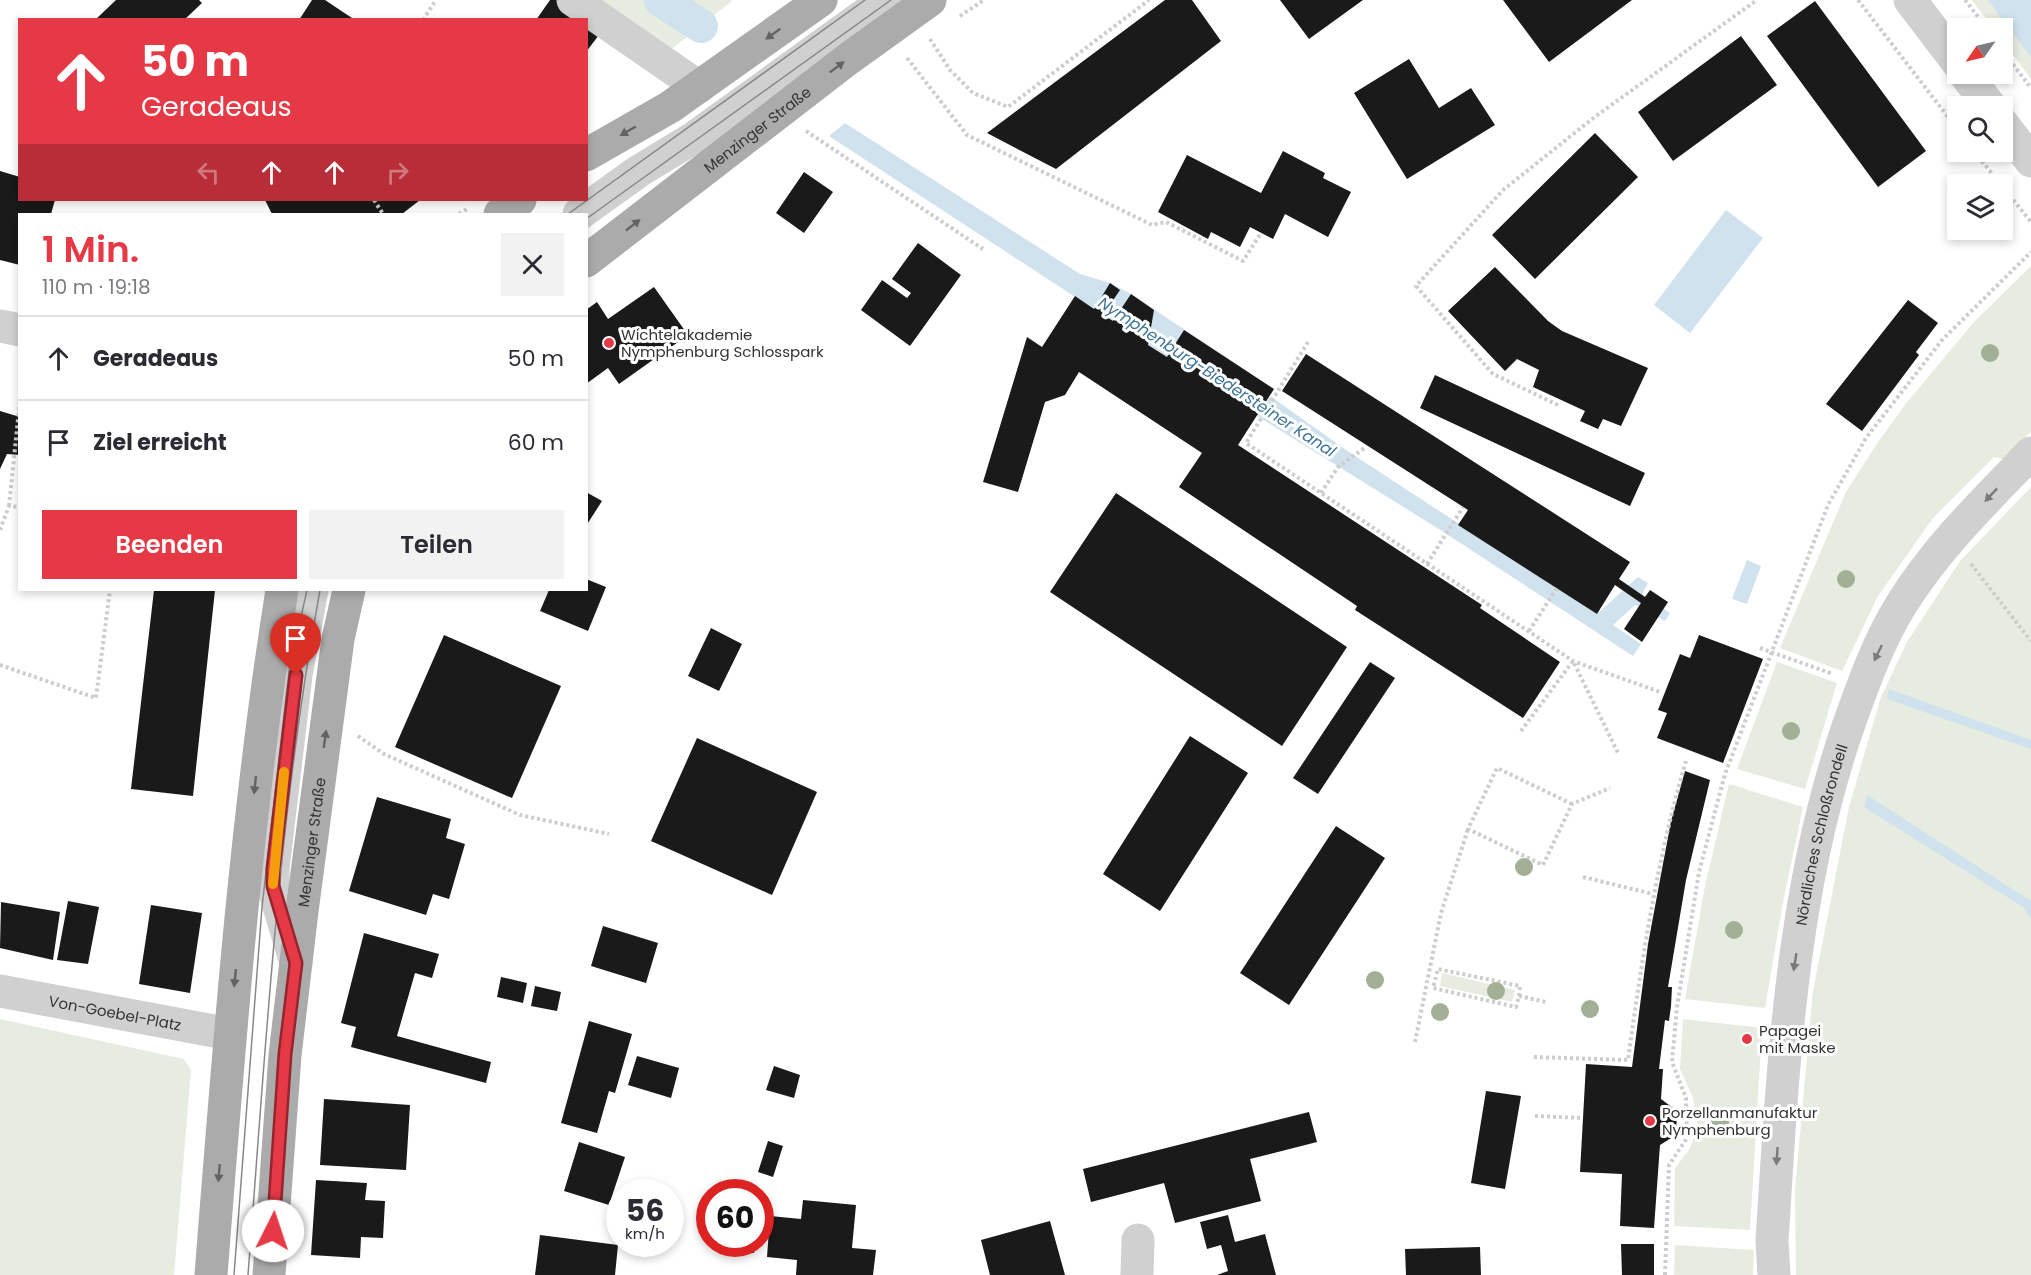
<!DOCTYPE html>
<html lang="de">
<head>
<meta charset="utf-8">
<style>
  body { margin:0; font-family:Poppins,sans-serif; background:#f2f2f3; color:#2b2b33; height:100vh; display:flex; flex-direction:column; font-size:22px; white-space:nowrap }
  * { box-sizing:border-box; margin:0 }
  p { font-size:20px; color:#7c7c81 }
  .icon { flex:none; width:33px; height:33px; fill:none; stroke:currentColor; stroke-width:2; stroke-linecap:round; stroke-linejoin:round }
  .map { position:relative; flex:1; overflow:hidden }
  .sheet { position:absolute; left:18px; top:213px; width:570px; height:378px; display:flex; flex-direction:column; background:#fff; border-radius:0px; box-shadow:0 3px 9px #0003 }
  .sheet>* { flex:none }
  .guide { position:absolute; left:18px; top:18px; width:570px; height:183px; border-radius:0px; box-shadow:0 3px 9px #0003; background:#e63946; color:#fff; overflow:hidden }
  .needle { width:39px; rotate:236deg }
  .fabs { position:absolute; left:1947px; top:18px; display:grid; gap:12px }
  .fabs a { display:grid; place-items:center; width:66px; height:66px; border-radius:0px; background:#fff; box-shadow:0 3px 9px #0003; font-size:30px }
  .speed { position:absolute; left:606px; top:1179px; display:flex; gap:12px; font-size:30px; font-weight:700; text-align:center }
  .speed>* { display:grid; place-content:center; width:78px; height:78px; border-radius:50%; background:#fff; box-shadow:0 3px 9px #0003; line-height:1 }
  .speed small { font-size:15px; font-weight:400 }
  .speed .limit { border:9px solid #d22; background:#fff; color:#111 }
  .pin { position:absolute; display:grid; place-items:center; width:51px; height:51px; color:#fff; margin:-62px -26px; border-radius:50% 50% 50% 0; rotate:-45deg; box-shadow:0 0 6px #0007 }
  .pin .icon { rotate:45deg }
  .me { position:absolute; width:66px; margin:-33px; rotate:4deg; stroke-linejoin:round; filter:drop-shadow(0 0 4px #0008) }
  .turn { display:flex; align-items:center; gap:21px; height:126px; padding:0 24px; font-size:27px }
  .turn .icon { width:78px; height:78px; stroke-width:2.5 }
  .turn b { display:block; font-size:42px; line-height:51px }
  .lanes { display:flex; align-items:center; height:57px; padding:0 24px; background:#0003; justify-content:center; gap:30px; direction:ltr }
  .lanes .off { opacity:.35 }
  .round { display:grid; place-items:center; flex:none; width:63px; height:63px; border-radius:0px; background:#f2f2f3 }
  .head { display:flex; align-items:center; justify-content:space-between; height:102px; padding:0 24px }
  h1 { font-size:36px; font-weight:600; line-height:45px; color:#e63946 }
  .button { display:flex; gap:12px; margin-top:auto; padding:12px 24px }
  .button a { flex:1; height:69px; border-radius:0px; background:#e63946; color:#fff; font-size:24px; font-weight:600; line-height:69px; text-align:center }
  .button a+a { background:#f2f2f3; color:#2b2b33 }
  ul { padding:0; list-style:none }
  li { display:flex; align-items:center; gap:18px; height:84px; padding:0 24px; border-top:2px solid #e1e1e2 }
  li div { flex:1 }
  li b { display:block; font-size:22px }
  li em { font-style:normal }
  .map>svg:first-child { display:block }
  .green { fill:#e6ecdf }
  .water { fill:#cfe2ee }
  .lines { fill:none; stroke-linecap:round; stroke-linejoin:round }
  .canal { stroke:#cfe2ee; stroke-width:34 }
  .building { fill:#1a1a1a }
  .path { stroke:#cdcdcd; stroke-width:4; stroke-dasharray:3 3; stroke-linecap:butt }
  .minor { stroke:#d0d0d0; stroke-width:33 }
  .major { stroke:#ababab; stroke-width:33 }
  .tram { stroke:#888; stroke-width:1.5 }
  .tree { fill:#a2b095 }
  .oneway { fill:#636363 }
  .oneway2 { fill:#7a7a7a }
  .route-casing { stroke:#96252e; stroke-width:15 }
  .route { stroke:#e63946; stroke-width:10 }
  .slow { stroke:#f59e0b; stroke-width:10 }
  .poi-dot { fill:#e63946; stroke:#fff; stroke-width:2 }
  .labels { text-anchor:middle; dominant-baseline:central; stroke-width:6; stroke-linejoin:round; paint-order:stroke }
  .street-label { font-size:15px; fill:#333; stroke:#fff }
  .poi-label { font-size:15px; fill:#333; stroke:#fff; text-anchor:start }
  .water-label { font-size:16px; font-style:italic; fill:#3f7597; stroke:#fff }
</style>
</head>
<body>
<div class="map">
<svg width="2031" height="1275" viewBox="0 0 2031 1275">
  <rect width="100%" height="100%" fill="#fff"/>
  <path class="green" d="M 597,0 L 730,0 L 732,1 L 669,51 Z
    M 1972,0 L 1989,0 L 2031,56 L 2031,79 L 2003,41 L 2002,28 L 1993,28 Z
    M 2031,266 L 2031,431 L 2006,460 L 1994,457 L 1933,518 L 1878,596 L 1842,671 L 1780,648 L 1846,492 L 1876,445 L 1904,406 L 1974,322 Z
    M 2031,487 L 2031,1275 L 1796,1275 L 1795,1190 L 1813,991 L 1849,807 L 1881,697 L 1907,642 L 1960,561 Z
    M 1777,662 L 1837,683 L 1805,789 L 1737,769 Z
    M 1729,784 L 1803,807 L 1783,902 L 1765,1008 L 1685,999 L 1705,886 Z
    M 1442,973 L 1515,990 L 1512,1002 L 1440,986 Z
    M 0,1019 L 184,1059 L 191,1070 L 174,1275 L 0,1275 Z
    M 1683,1019 L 1762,1028 L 1750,1230 L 1674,1226 L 1675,1168 L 1689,1150 L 1698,1128 L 1693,1098 L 1680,1069 Z
    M 1675,1245 L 1754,1250 L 1753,1275 L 1674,1275 Z"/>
  <path class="water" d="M 1988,0 L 2031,0 L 2031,57 Z
    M 845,123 L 1080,274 L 1110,283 L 1131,294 L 1274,389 L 1270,396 L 1349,452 L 1597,614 L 1638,577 L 1648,583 L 1642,594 L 1670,613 L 1665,621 L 1635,605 L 1613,625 L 1641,644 L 1633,656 L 1442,531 L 1257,416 L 829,136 Z
    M 1726,210 L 1763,238 L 1690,333 L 1654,305 Z
    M 1747,560 L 1761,566 L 1747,604 L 1732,599 Z
    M 1889,689 L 2031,740 L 2031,749 L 1887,699 Z
    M 1867,795 L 2031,901 L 2031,919 L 2023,907 L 1864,807 Z"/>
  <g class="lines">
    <path class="canal" d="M 661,0 L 701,26"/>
  </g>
  <path class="building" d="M 116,0 L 199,0 L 202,3 L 184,20 L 95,20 Z
    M 312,0 L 325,0 L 355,20 L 299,20 Z
    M 550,0 L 560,0 L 602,31 L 586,52 L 586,20 L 536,20 Z
    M 1165,0 L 1192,0 L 1221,41 L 1056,169 L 987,133 Z
    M 1280,0 L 1363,0 L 1309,39 Z
    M 1503,0 L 1632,0 L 1549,62 Z
    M 1815,1 L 1926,151 L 1878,187 L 1767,36 Z
    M 1741,36 L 1777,85 L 1673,161 L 1638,112 Z
    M 1409,59 L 1439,108 L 1471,88 L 1495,125 L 1407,179 L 1354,93 Z
    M 1595,133 L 1638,177 L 1535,279 L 1492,235 Z
    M 1283,151 L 1325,173 L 1323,178 L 1351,192 L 1328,237 L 1285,214 L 1273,239 L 1250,227 L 1240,247 L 1211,232 L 1208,239 L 1158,212 L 1187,155 L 1261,193 Z
    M 0,171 L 20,177 L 20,200 L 55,200 L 51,214 L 20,214 L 20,265 L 0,260 Z
    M 804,172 L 833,192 L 804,233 L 776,213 Z
    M 265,200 L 420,200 L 402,214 L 272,214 Z
    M 918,243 L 961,275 L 910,346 L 861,310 L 882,280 L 907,298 L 911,293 L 892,279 Z
    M 1495,267 L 1548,321 L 1562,331 L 1648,368 L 1621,426 L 1603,419 L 1598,429 L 1580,421 L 1585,411 L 1533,387 L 1539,370 L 1517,359 L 1505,371 L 1448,311 Z
    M 1110,283 L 1120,290 L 1103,315 L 1113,321 L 1131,294 L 1154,310 L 1148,345 L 1167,357 L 1184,330 L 1274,389 L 1238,445 L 1482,605 L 1480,608 L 1560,662 L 1523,718 L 1355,610 L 1357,606 L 1179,487 L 1202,453 L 1079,372 L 1065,395 L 1045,402 L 1018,492 L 983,482 L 1027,337 L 1042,347 L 1075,296 L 1094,309 Z
    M 654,287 L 688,335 L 619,384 L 608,368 L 586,384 L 586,310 L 597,302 L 608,319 Z
    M 1908,300 L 1938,323 L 1916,352 L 1919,355 L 1862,431 L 1826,404 Z
    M 1306,354 L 1630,562 L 1619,579 L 1645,597 L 1650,590 L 1668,602 L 1642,642 L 1624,629 L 1641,603 L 1615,585 L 1597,614 L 1458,525 L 1468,510 L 1282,391 Z
    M 1435,375 L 1645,473 L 1630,506 L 1420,408 Z
    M 0,411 L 20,417 L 20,455 L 7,454 L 0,469 Z
    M 586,492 L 602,501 L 586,526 Z
    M 1116,493 L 1347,647 L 1282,746 L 1050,592 Z
    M 586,579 L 606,587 L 588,631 L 540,611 L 549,590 L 586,590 Z
    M 154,590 L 215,590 L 193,796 L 131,789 Z
    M 711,628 L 742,644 L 719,691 L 688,676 Z
    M 444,635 L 561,686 L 512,798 L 395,747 Z
    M 1699,635 L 1763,659 L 1723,763 L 1657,738 L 1667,713 L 1658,710 L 1680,654 L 1690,658 Z
    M 1370,662 L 1395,678 L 1318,794 L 1293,778 Z
    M 1190,736 L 1248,773 L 1160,911 L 1103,874 Z
    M 697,738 L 817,792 L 772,895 L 651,841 Z
    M 1685,771 L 1710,780 L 1686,880 L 1668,987 L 1672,987 L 1671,1006 L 1669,1021 L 1665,1020 L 1659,1069 L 1663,1069 L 1661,1099 L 1677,1111 L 1676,1135 L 1660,1145 L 1654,1228 L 1620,1226 L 1622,1174 L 1580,1172 L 1586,1064 L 1632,1067 L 1648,944 L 1671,821 Z
    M 377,797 L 451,819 L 446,838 L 465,844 L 449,899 L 433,894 L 426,915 L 349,891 Z
    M 1336,826 L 1385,858 L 1289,1005 L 1240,973 Z
    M 68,901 L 99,907 L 88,964 L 57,960 Z
    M 1,902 L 60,912 L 53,960 L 0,948 Z
    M 151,905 L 202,913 L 190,993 L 139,984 Z
    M 603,926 L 658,943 L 646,983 L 591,966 Z
    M 364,933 L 439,954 L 432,978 L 415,973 L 397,1036 L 491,1062 L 486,1083 L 351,1047 L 356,1027 L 341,1023 Z
    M 501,977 L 527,983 L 523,1003 L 497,997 Z
    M 535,986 L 561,992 L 557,1011 L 531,1006 Z
    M 589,1021 L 632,1034 L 615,1093 L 609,1091 L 597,1133 L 561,1123 Z
    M 637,1056 L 679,1068 L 671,1098 L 628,1085 Z
    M 774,1066 L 800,1075 L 794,1098 L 766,1090 Z
    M 1486,1091 L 1521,1096 L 1505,1189 L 1471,1183 Z
    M 324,1099 L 410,1105 L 406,1170 L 320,1165 Z
    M 1309,1112 L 1317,1142 L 1250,1159 L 1261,1201 L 1175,1223 L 1164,1183 L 1091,1202 L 1083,1169 Z
    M 768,1141 L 783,1146 L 773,1177 L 758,1172 Z
    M 579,1142 L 625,1157 L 609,1205 L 564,1191 Z
    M 316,1180 L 367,1183 L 365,1200 L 385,1201 L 383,1238 L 361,1237 L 360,1258 L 311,1255 Z
    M 803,1200 L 856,1205 L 852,1248 L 876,1250 L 873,1275 L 796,1275 L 797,1260 L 767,1257 L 770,1216 L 801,1219 Z
    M 1228,1215 L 1235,1242 L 1265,1234 L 1276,1275 L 1217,1275 L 1228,1271 L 1221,1245 L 1207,1249 L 1200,1222 Z
    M 1050,1221 L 1065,1275 L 990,1275 L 981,1240 Z
    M 540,1235 L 618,1245 L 615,1275 L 535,1275 Z
    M 715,1244 L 756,1244 L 754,1253 L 715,1246 Z
    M 1621,1244 L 1654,1244 L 1654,1275 L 1622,1275 Z
    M 1480,1247 L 1481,1275 L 1406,1275 L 1405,1249 Z"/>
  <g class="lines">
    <path class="path" d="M 1858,0 L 1958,130
      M 1965,0 L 1987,28
      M 960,16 L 984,0
      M 423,20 L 436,0
      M 930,39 L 950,70 L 973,93 L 1008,107 L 1149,0
      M 2002,50 L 2031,88
      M 907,58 L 967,135 L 1152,225 L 1166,222 L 1243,261 L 1261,233
      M 806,131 L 983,249
      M 1974,152 L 2001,184
      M 2002,186 L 2031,222
      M 374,200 L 383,214
      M 459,214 L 467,209
      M 1308,342 L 1246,443 L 1573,661 L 1660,692
      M 1558,405 L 1493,374 L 1416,286 L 1503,190 L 1596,116 L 1757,0
      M 1321,493 L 1338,467 L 1366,447
      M 9,506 L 20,400
      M 0,530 L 9,506 L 20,507
      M 1427,564 L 1463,507
      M 1971,564 L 2031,641
      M 1529,631 L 1557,588
      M 1760,648 L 1833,674
      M 0,665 L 96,698 L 110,590
      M 1521,731 L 1573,661 L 1618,753
      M 358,736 L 384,754 L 520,815 L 609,834
      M 1572,804 L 1497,768 L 1468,829 L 1543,865 L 1572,804 L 1610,788
      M 1583,877 L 1653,894
      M 1519,996 L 1520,986 L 1438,969 L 1433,988 L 1516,1007 L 1519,996 L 1546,1002
      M 1415,1042 L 1441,913 L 1468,829
      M 1534,1057 L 1628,1060 C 1642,959 1657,859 1686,761
      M 1535,1116 L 1583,1118
      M 1665,1275 L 1669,1165 L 1687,1138 L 1686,1098 L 1672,1062 L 1677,1007 L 1699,872 L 1725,774 L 1828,505 L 1866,438 L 1942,340 L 2031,252"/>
    <g class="minor">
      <path d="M 573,0 L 699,87"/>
      <path d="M 1910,0 L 1958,63"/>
      <path d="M 1965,74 L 1990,106"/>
      <path d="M 2002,123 L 2031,161"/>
      <path d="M 579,214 L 639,171 L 695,137 L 885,0"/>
      <path d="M 0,326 L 20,330"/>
      <path d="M 296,963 L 273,886 L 273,869 L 296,675 L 312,590"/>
      <path id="s1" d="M 0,991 L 230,1034"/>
      <path d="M 1137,1275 L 1138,1240"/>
      <path id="s2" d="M 1774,1275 L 1772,1241 C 1783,1066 1791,888 1850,721 C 1864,682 1879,640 1901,605 C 1936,548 1985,501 2031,453"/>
    </g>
    <g class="major">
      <path d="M 586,155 L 670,107 L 821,0"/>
      <path d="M 500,214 L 520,200"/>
      <path id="s3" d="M 586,261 L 848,59 L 930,0"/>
      <path d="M 211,1275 C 229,1046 246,816 282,590"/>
      <path id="s4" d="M 269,1275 L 285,1055 L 302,911 L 338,639 L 349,590"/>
    </g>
    <path class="tram" d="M 568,214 L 865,0
      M 586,219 L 891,0
      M 234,1275 L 262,907 L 289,671 L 307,590
      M 248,1275 C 266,1044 278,818 320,590"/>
  </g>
  <g class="tree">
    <circle cx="1990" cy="353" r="9"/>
    <circle cx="1846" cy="579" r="9"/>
    <circle cx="1791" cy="731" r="9"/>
    <circle cx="1524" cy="867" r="9"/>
    <circle cx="1734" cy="930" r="9"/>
    <circle cx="1375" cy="980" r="9"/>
    <circle cx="1496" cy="991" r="9"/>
    <circle cx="1590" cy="1009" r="9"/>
    <circle cx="1440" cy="1012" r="9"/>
    <circle cx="1720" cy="1122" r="9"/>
  </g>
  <defs><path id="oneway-solid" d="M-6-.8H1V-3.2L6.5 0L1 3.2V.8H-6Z" transform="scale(1.5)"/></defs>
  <g class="oneway">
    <use href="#oneway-solid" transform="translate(773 34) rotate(144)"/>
    <use href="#oneway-solid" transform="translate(837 67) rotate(-37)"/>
    <use href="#oneway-solid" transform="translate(628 131) rotate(150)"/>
    <use href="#oneway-solid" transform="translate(633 225) rotate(-38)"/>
    <use href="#oneway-solid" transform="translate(325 739) rotate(-82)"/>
    <use href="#oneway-solid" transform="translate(255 785) rotate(96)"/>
    <use href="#oneway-solid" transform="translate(235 978) rotate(96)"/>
    <use href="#oneway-solid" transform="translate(219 1173) rotate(95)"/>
  </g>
  <g class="oneway2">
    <use href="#oneway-solid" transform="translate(1991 495) rotate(133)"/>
    <use href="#oneway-solid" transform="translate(1878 653) rotate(116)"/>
    <use href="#oneway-solid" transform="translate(1795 962) rotate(99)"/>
    <use href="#oneway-solid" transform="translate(1777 1156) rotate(94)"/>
  </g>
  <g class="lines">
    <g class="route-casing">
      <path id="route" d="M 273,1231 L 285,1054 L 296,963 L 273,886 L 273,869 L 296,675"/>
    </g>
    <use href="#route" class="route"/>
    <path class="slow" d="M 273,884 L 284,772"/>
  </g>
  <g class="poi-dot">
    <circle cx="609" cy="343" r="6"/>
    <circle cx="1747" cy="1039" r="6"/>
    <circle cx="1650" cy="1121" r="6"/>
  </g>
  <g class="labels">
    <g class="street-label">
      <text stroke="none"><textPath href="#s3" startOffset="216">Menzinger Straße</textPath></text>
      <text stroke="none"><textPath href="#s2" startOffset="444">Nördliches Schloßrondell</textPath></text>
      <text stroke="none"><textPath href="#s4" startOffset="435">Menzinger Straße</textPath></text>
      <text stroke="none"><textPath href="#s1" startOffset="117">Von-Goebel-Platz</textPath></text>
    </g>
    <g class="poi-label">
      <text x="621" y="334">Wichtelakademie<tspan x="621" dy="17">Nymphenburg Schlosspark</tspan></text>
      <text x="1759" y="1030">Papagei<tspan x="1759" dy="17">mit Maske</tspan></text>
      <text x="1662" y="1112">Porzellanmanufaktur<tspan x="1662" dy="17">Nymphenburg</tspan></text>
    </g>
    <g class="water-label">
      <text transform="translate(1217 377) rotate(33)">Nymphenburg-Biedersteiner Kanal</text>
    </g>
  </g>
</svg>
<div class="fabs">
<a><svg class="needle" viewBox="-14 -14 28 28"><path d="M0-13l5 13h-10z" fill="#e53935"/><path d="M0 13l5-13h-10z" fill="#7c7c81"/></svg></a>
<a><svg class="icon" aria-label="search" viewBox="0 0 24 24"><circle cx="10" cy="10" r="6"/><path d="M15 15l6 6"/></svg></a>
<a><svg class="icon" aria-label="layers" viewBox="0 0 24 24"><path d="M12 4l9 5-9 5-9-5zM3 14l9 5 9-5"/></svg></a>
</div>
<div class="speed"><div>56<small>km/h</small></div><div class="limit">60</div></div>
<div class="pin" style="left:296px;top:675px;background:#d93025"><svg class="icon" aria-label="arrive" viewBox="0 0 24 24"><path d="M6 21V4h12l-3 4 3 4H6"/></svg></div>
<svg class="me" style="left:273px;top:1231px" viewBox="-20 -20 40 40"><circle r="19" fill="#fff"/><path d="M0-13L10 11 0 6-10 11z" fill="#e63946"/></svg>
<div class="guide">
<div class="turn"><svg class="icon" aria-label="ahead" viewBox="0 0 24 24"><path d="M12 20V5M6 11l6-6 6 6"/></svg><div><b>50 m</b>Geradeaus</div></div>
<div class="lanes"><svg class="icon off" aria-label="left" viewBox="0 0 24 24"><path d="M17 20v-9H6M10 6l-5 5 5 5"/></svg><svg class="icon" aria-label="ahead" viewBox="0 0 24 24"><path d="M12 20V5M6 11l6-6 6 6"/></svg><svg class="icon" aria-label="ahead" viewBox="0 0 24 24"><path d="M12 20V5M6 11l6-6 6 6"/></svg><svg class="icon off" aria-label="right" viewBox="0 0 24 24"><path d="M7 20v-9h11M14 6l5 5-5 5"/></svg></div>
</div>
<section class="sheet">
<div class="head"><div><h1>1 Min.</h1><p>110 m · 19:18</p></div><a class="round"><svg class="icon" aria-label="close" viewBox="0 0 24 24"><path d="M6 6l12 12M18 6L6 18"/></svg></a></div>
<ul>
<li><svg class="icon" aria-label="ahead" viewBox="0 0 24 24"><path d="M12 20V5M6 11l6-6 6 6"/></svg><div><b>Geradeaus</b></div><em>50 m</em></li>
<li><svg class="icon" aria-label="arrive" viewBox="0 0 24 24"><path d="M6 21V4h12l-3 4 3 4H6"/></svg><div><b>Ziel erreicht</b></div><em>60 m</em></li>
</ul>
<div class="button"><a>Beenden</a><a>Teilen</a></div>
</section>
</div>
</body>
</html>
